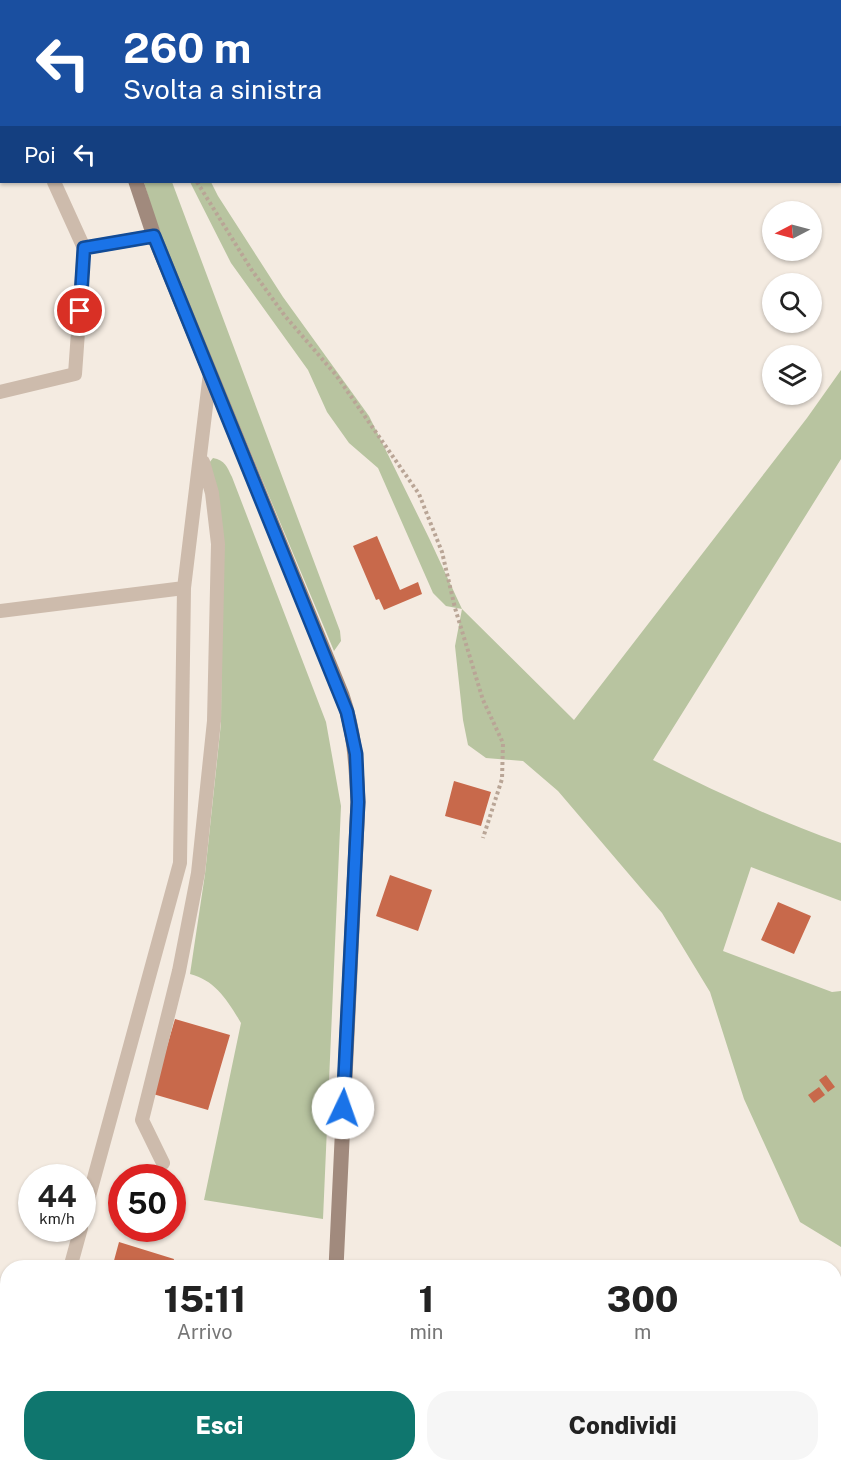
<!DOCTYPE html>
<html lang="it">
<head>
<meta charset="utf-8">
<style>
  body { margin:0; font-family:"Public Sans",sans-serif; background:#f6f6f6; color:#222; height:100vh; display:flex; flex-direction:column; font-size:22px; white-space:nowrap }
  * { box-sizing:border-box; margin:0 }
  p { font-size:20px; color:#767676 }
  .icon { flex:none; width:33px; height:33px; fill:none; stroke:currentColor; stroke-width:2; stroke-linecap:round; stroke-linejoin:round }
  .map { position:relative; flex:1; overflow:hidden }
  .sheet { position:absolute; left:0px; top:1260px; width:842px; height:212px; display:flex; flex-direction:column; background:#fff; border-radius:24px 24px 0 0; box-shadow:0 2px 4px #0004 }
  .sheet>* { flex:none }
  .top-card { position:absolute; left:0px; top:0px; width:842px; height:183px; box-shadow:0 2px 4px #0004; background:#1a4fa0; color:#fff; overflow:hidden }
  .needle { width:39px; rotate:264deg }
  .tools { position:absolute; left:762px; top:201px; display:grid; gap:12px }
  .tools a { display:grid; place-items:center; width:60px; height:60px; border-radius:50%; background:#fff; box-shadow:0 2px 4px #0004; font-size:30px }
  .speed { position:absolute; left:18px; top:1164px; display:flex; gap:12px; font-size:30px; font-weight:700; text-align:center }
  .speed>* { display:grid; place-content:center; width:78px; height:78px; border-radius:50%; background:#fff; box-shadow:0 2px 4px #0004; line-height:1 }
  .speed small { font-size:15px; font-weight:400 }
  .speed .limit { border:9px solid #d22; background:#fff; color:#111 }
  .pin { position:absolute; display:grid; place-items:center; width:51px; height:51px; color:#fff; margin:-26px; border:3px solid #fff; border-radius:50%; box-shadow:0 2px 6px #0007 }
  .me { position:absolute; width:66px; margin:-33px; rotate:3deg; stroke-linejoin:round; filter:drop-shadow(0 0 4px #0008) }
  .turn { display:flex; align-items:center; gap:21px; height:126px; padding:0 24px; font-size:27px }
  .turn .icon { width:78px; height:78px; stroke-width:2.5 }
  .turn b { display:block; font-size:42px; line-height:51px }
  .then { display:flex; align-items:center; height:57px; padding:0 24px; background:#0003; gap:12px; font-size:22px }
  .eta { display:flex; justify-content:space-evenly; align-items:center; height:102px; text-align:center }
  .eta b { font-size:36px; font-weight:800; line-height:42px }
  .button { display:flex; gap:12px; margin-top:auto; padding:12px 24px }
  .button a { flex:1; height:69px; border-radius:24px; background:#0f766e; color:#fff; font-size:24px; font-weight:800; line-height:69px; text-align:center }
  .button a+a { background:#f6f6f6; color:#222 }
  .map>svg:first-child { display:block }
  .green { fill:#b8c4a0 }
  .building { fill:#c8694b }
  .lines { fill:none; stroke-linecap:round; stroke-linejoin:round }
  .path { stroke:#b9a596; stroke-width:4; stroke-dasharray:3 3; stroke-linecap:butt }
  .lane { stroke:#cdbbac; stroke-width:14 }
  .secondary { stroke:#a18a7d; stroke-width:15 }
  .route-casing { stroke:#114b97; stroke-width:15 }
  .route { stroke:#1a73e8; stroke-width:10 }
</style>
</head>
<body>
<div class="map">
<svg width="841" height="1471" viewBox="0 0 841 1471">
  <rect width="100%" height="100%" fill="#f4ebe1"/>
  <path class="green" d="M 144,182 L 172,182 L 340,631 L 341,641 L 334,651 L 183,291 L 153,213 Z
    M 190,182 L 211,182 L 218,196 L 283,297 L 369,416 L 429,538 L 462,609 L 574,720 L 807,418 L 841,370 L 841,459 L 653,760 C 714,791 776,820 841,843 L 841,901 L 751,867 L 723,951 L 832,992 L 841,991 L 841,1247 L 800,1222 L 744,1099 L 710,992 L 662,913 L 558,791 L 523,761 L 486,758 L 468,745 L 463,720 L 455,646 L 462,609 L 446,606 L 433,593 L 378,468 L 349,443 L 327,412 L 308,370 L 231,263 Z
    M 213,458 C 225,460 227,467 232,477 L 326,722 L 341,806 L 323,1219 L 204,1200 L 241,1023 C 228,1001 215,980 190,974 L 205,874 L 221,723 L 222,552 L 209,463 Z
    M 213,1464 L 255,1464 L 251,1471 L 209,1471 Z"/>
  <path class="building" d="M 377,536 L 400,590 L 418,582 L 422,594 L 384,610 L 379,599 L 376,600 L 353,546 Z
    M 454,781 L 491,792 L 481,826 L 445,816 Z
    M 390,875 L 432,890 L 418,931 L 376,916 Z
    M 778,902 L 811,916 L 794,954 L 761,940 Z
    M 175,1019 L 230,1035 L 208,1110 L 153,1094 Z
    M 826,1075 L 835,1087 L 828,1092 L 819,1080 Z
    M 819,1087 L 825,1095 L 814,1103 L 808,1095 Z
    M 119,1242 L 174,1259 L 172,1268 L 112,1268 Z
    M 841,1346 L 841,1388 L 834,1389 L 834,1348 Z
    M 48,1464 L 71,1464 L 82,1471 L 45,1471 Z"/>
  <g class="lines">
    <path class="path" d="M 197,182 L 251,269 L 285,316 L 336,375 L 419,494 L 442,552 L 455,608 L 483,700 L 503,743 L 502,779 L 483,838
      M 0,1355 L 8,1355"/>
    <path class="lane" d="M 0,125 L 2,126
      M 84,248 L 154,236
      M 0,392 L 75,374 L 84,248 L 54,182
      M 0,611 L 184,588
      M 163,1163 L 142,1120 L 179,971 L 198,873 L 214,721 L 218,544 L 212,493 L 203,462
      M 82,1222 L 180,863 L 184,588 L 210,373
      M 70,1268 L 81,1228
      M 0,1414 L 8,1410
      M 16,1471 L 18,1464"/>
    <path class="secondary" d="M 121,2 L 121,0
      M 136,182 L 154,236 L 342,695 C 355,734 356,762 358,802 L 336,1268
      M 258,1471 L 263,1464"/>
  </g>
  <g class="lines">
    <g class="route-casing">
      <path id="route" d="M 80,311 L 84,248 L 154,236 L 347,712 L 356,754 L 358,802 L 343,1108"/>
    </g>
    <use href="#route" class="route"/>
  </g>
</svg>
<div class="tools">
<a><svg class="needle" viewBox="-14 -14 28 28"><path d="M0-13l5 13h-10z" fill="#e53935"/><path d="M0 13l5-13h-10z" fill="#767676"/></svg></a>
<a><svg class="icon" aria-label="search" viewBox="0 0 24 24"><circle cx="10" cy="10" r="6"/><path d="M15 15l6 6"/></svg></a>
<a><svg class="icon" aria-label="layers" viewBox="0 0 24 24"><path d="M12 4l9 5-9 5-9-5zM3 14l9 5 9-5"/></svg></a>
</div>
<div class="speed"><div>44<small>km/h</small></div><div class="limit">50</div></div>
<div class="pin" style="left:80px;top:311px;background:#d93025"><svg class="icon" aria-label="arrive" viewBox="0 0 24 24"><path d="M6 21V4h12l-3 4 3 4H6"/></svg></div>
<svg class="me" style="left:343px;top:1108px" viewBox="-20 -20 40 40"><circle r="19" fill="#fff"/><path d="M0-13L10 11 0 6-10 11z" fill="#1a73e8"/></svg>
<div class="top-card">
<div class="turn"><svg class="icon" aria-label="left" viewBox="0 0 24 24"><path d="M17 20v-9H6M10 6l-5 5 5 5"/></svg><div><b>260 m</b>Svolta a sinistra</div></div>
<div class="then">Poi<svg class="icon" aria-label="left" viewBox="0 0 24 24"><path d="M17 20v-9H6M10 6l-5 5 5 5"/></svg></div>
</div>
<section class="sheet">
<div class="eta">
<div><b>15:11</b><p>Arrivo</p></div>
<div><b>1</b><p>min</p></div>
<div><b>300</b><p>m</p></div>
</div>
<div class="button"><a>Esci</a><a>Condividi</a></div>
</section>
</div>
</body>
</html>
